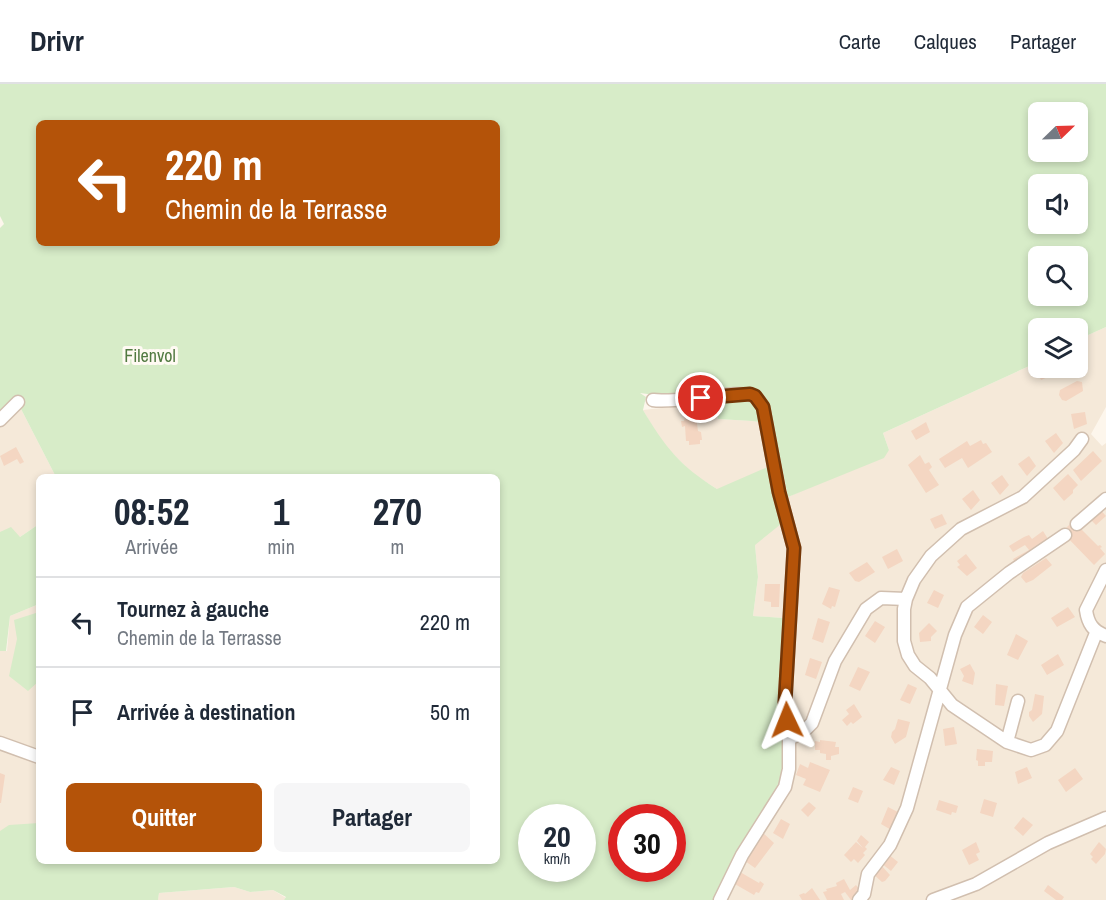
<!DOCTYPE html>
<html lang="fr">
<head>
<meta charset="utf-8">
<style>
  body { margin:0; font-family:"Archivo Narrow",sans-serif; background:#f6f6f7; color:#1f2937; height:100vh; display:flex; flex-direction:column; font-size:22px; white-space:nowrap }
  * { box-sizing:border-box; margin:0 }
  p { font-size:20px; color:#747a83 }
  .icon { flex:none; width:33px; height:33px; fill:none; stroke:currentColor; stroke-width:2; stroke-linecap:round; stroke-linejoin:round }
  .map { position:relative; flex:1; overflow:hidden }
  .sheet { position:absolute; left:36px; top:390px; width:464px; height:390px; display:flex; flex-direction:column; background:#fff; border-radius:9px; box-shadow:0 3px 9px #0003 }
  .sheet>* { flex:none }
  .top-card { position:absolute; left:36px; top:36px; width:464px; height:126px; border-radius:9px; box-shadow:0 3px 9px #0003; background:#b45309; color:#fff; overflow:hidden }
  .needle { width:39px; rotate:67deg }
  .fabs { position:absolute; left:1028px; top:18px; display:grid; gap:12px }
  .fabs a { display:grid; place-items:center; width:60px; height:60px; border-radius:9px; background:#fff; box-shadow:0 3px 9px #0003; font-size:30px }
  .speed { position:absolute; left:518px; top:720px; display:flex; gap:12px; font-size:30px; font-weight:700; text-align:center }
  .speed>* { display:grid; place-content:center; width:78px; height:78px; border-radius:50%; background:#fff; box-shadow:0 3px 9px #0003; line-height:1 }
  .speed small { font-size:15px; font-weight:400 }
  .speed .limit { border:9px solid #d22; background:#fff; color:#111 }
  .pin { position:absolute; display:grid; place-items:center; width:51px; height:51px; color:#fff; margin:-26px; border:3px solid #fff; border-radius:50%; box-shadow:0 2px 6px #0007 }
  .me { position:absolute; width:66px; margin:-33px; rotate:358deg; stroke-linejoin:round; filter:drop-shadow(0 0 4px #0008) }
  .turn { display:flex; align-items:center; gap:21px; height:126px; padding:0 30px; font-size:27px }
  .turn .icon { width:78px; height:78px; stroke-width:2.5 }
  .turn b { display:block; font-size:42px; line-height:51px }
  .eta { display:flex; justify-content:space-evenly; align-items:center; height:102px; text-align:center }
  .eta b { font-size:36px; font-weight:700; line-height:42px }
  .button { display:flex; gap:12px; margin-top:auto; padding:12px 30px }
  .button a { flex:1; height:69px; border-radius:9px; background:#b45309; color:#fff; font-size:24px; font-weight:700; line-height:69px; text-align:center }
  .button a+a { background:#f6f6f7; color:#1f2937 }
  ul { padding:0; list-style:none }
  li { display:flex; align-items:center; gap:18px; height:90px; padding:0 30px; border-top:2px solid #e0e1e3 }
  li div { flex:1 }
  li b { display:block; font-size:22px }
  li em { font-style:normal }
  header { display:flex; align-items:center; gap:36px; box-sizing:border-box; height:84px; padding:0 30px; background:#fff; border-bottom:2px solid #e0e1e3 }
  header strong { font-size:28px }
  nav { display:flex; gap:33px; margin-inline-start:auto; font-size:21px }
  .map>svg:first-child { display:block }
  .residential { fill:#f5e9d9 }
  .green { fill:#d7ecc8; fill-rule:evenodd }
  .building { fill:#f4d6c2 }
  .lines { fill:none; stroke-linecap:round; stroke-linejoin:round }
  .street-casing { stroke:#d1bfaf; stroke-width:15 }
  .street { stroke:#fff; stroke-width:12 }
  .route-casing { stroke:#753606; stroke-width:15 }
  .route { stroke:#b45309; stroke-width:10 }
  .labels { text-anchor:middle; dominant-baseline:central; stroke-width:6; stroke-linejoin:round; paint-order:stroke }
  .park-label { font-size:18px; fill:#527a41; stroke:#fffaf3 }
</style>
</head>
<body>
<header>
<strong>Drivr</strong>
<nav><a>Carte</a><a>Calques</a><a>Partager</a></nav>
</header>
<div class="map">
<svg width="1106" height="816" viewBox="0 0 1106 816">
  <rect width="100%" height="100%" fill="#fdf6ec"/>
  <path class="residential" d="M 1106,243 L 1106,323 L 1091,350 L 1102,362 L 1106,359 L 1106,816 L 713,816 L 779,702 L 784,534 L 753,532 L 758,493 L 755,461 L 717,405 L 693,390 L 661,358 L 643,326 L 715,318 L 718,335 L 752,337 L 773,340 L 788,413 L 889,366 L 883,349 L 1038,278 L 1038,284 L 1077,284 L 1077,256 Z
    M 20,323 L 56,393 L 39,393 L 39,440 L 20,453 L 0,448 L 0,331 Z
    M 39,520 L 39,777 L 0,801 L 0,567 L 7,567 L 10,532 Z
    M 234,803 L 250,808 L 273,806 L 286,814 L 284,816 L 158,816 L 159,809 Z"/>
  <path class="green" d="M 0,0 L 1106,0 L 1106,243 L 1077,256 L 1077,244 L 1038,244 L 1038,278 L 883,349 L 889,366 L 884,374 L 788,413 L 773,340 L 752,337 L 718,335 L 715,318 L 730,315 L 670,313 L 640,309 L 646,313 L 643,326 C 665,363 680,382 717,405 L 770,382 L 781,440 L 755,461 L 758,493 L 753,532 L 784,534 C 785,589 790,648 779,702 L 713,816 L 284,816 L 286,813 L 273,806 L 250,808 L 234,803 L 159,809 L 158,816 L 0,816 L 0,747 L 9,741 L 39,739 L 39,777 L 496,777 L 496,393 L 56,393 L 20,323 L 0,331 L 0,144 L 4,140 L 0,132 ZM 1038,28 L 1077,28 L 1077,68 L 1038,68 ZM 39,39 L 496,39 L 496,159 L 39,159 ZM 1038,100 L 1077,100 L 1077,140 L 1038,140 ZM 1038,172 L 1077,172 L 1077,212 L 1038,212 ZM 531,734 L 582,734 L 582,784 L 531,784 ZM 621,734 L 672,734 L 672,784 L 621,784 Z
    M 39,440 L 39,520 L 10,532 L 6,567 L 0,567 L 0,448 L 11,443 L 20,453 Z
    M 39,528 L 39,597 L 28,607 L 9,592 L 17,555 L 14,536 Z"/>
  <path class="building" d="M 1039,284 L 1046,284 L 1050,292 L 1041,296 L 1036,285 Z
    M 1077,297 L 1082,298 L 1083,307 L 1066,317 L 1062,316 L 1059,311 L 1060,306 Z
    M 690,325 L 695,325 L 698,347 L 701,348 L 702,356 L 700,356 L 700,360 L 689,361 L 689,357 L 686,357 L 685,342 L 682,343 L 681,337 L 684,337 L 686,328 L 690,328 Z
    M 1085,328 L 1087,340 L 1074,345 L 1071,330 Z
    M 926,338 L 930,348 L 916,356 L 911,347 Z
    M 1056,349 L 1063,359 L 1054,369 L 1045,357 Z
    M 981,356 L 983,360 L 986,359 L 992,368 L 968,384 L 962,374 L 945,384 L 939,375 L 967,357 L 970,362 Z
    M 16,363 L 24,378 L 20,380 L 17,375 L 4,382 L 0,372 Z
    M 1093,367 L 1102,377 L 1081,397 L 1073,386 Z
    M 920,371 L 925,380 L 929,378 L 932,383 L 929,386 L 939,401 L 926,409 L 908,381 Z
    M 1029,372 L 1036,382 L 1027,392 L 1018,380 Z
    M 1068,390 L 1078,401 L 1073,406 L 1073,409 L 1064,417 L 1053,404 Z
    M 1002,391 L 1009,401 L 1000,411 L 991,399 Z
    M 973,406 L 980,416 L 971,426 L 962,415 Z
    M 1098,423 L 1106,432 L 1096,441 L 1088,433 Z
    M 942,430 L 947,440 L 935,445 L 930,435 Z
    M 1073,437 L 1098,462 L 1100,461 L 1102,463 L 1100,464 L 1105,470 L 1094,481 L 1062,448 Z
    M 1043,447 L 1050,458 L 1016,480 L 1013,475 L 1029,466 L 1025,461 L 1013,468 L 1009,462 L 1024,453 L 1029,451 L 1032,455 Z
    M 897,465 L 903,477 L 888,485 L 882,473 Z
    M 966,470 L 977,484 L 967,492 L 957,483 L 960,481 L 957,477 Z
    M 1046,474 L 1052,481 L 1033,496 L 1026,499 L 1021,493 L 1023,489 Z
    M 867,478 L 875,488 L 859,498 L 855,497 L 849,489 Z
    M 765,500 L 780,500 L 779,523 L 771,523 L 771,518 L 764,517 Z
    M 829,503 L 840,506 L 835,523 L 832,522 L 831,525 L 822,520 Z
    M 934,506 L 944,511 L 938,524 L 927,519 Z
    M 1068,523 L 1075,533 L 1057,543 L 1051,534 Z
    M 983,531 L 992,538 L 983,550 L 974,543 Z
    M 818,534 L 830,538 L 823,559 L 812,555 Z
    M 875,537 L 885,543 L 875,559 L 865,552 Z
    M 929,539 L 937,547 L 931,553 L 931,557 L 920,558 L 919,549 Z
    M 1016,550 L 1028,557 L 1018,576 L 1007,571 Z
    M 1058,570 L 1064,581 L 1047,591 L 1041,581 Z
    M 810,574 L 822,578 L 816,595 L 805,591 Z
    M 970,580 L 975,589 L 973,601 L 962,597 L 964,592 L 960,585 Z
    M 858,583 L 870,588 L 860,607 L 849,602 Z
    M 908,600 L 917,604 L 910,620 L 900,616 Z
    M 996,600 L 1008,602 L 1004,622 L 995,621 Z
    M 1035,610 L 1044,612 L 1042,630 L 1033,638 L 1029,632 L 1029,628 L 1032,626 Z
    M 854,620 L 862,633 L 853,640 L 851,638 L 847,642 L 842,636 L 849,630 L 846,626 Z
    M 898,635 L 910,638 L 906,653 L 895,660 L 891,653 L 892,648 L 895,645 Z
    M 954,643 L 957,660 L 945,662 L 943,645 Z
    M 820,656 L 836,658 L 835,663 L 839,663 L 839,670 L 831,672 L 831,676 L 826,676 L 826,670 L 820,669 L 820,666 L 815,666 L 815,657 L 820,658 Z
    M 977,665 L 993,667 L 992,678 L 985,678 L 985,682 L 978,682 L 978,677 L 976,676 Z
    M 810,678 L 830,686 L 820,708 L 803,701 L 806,695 L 796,691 L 800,680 L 808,684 Z
    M 891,683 L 900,687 L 894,701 L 883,696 Z
    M 1027,683 L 1032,694 L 1018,700 L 1015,688 Z
    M 1075,684 L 1083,695 L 1066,708 L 1058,696 Z
    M 0,689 L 5,691 L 1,719 L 0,719 Z
    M 853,703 L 863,707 L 858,719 L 848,715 Z
    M 984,715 L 997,719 L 993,733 L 980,729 Z
    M 939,716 L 958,722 L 956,729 L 952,728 L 951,731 L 936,726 Z
    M 809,718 L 816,724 L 808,733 L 801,726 Z
    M 888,723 L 902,730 L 893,747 L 881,740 Z
    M 1023,733 L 1033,741 L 1023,752 L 1014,744 Z
    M 781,735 L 790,740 L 783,755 L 773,749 Z
    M 762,748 L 774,759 L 755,784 L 745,777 Z
    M 861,751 L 869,758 L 865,763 L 867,765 L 863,769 L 865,771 L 858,779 L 854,775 L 851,778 L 844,771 L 856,758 L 863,764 L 857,757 Z
    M 976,758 L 980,768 L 976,770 L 979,776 L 969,781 L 962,766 Z
    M 1099,758 L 1106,765 L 1105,770 L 1096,780 L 1091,775 L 1093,773 L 1090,770 Z
    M 888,770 L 898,778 L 891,787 L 881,779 Z
    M 880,780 L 890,791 L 885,797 L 882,798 L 872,789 Z
    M 740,788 L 759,799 L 760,797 L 764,800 L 759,809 L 756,808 L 754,811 L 733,799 Z
    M 844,795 L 850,806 L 856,801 L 862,809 L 851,816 L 845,808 L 841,810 L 844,816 L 827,816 L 823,808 L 827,807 L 826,805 L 837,802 L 836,799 Z
    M 1048,801 L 1064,813 L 1062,816 L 1056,816 L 1044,807 Z
    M 812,804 L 820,816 L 802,816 L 799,811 L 804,809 L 805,810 Z"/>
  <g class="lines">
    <g class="street-casing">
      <path id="street" d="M 653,316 C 675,320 741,305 754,312 C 758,314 760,319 763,323 L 779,408 L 794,464 L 785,618 L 789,655 L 789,685 L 785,703 L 742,771 L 720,816
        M 0,336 L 18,318
        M 1082,355 L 1074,366 L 1023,413 L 961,445 L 931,472 L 914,496 L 906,515 L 904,525 L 904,557 L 908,571 L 915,582 L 930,594 L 952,621 L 1007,658 L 1031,666 L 1045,661 L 1057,647 L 1096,549
        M 1077,440 L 1106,415
        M 1106,486 L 1086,526 C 1088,540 1093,547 1106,552
        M 789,655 L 803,648 L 812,639 L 835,577 L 866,525 L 881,514 L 906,515
        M 1007,658 L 1018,617
        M 0,659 L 39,673
        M 859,816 L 864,810 L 868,790 L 890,761 L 907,724 L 955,551 L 967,523 L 1009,489 L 1065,451
        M 933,816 L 976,800 L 1048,759 L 1106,734"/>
    </g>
    <use href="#street" class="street"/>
  </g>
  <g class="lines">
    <g class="route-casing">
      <path id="route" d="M 701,314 L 750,310 L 755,312 L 763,323 L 779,408 L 794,464 L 785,618 L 787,636"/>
    </g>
    <use href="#route" class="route"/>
  </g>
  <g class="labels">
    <g class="park-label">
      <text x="150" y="271">Filenvol</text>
    </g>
  </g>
</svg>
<div class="fabs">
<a><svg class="needle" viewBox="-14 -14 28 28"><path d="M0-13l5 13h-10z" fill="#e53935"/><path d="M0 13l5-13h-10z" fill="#747a83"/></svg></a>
<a><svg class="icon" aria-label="sound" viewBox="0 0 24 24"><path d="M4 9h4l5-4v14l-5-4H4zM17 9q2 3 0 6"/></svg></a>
<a><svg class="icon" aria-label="search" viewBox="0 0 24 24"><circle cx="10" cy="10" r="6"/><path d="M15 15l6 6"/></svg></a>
<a><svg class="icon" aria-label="layers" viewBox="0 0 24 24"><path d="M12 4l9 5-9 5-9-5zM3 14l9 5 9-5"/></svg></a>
</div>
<div class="speed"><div>20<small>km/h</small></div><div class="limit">30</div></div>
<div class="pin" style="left:701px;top:314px;background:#d93025"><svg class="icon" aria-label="arrive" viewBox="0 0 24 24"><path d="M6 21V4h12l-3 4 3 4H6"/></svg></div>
<svg class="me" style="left:787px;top:636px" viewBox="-20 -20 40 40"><path d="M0-17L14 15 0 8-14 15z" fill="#b45309" stroke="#fff" stroke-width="4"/></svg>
<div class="top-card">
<div class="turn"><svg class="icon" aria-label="left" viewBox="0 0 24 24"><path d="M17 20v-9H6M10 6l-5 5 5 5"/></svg><div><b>220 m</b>Chemin de la Terrasse</div></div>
</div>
<section class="sheet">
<div class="eta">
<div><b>08:52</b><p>Arrivée</p></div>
<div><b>1</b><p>min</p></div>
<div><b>270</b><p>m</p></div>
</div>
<ul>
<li><svg class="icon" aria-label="left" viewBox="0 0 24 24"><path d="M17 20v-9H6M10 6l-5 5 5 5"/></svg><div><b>Tournez à gauche</b><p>Chemin de la Terrasse</p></div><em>220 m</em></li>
<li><svg class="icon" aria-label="arrive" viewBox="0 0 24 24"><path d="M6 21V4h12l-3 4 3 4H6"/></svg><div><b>Arrivée à destination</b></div><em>50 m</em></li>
</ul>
<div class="button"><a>Quitter</a><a>Partager</a></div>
</section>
</div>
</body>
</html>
